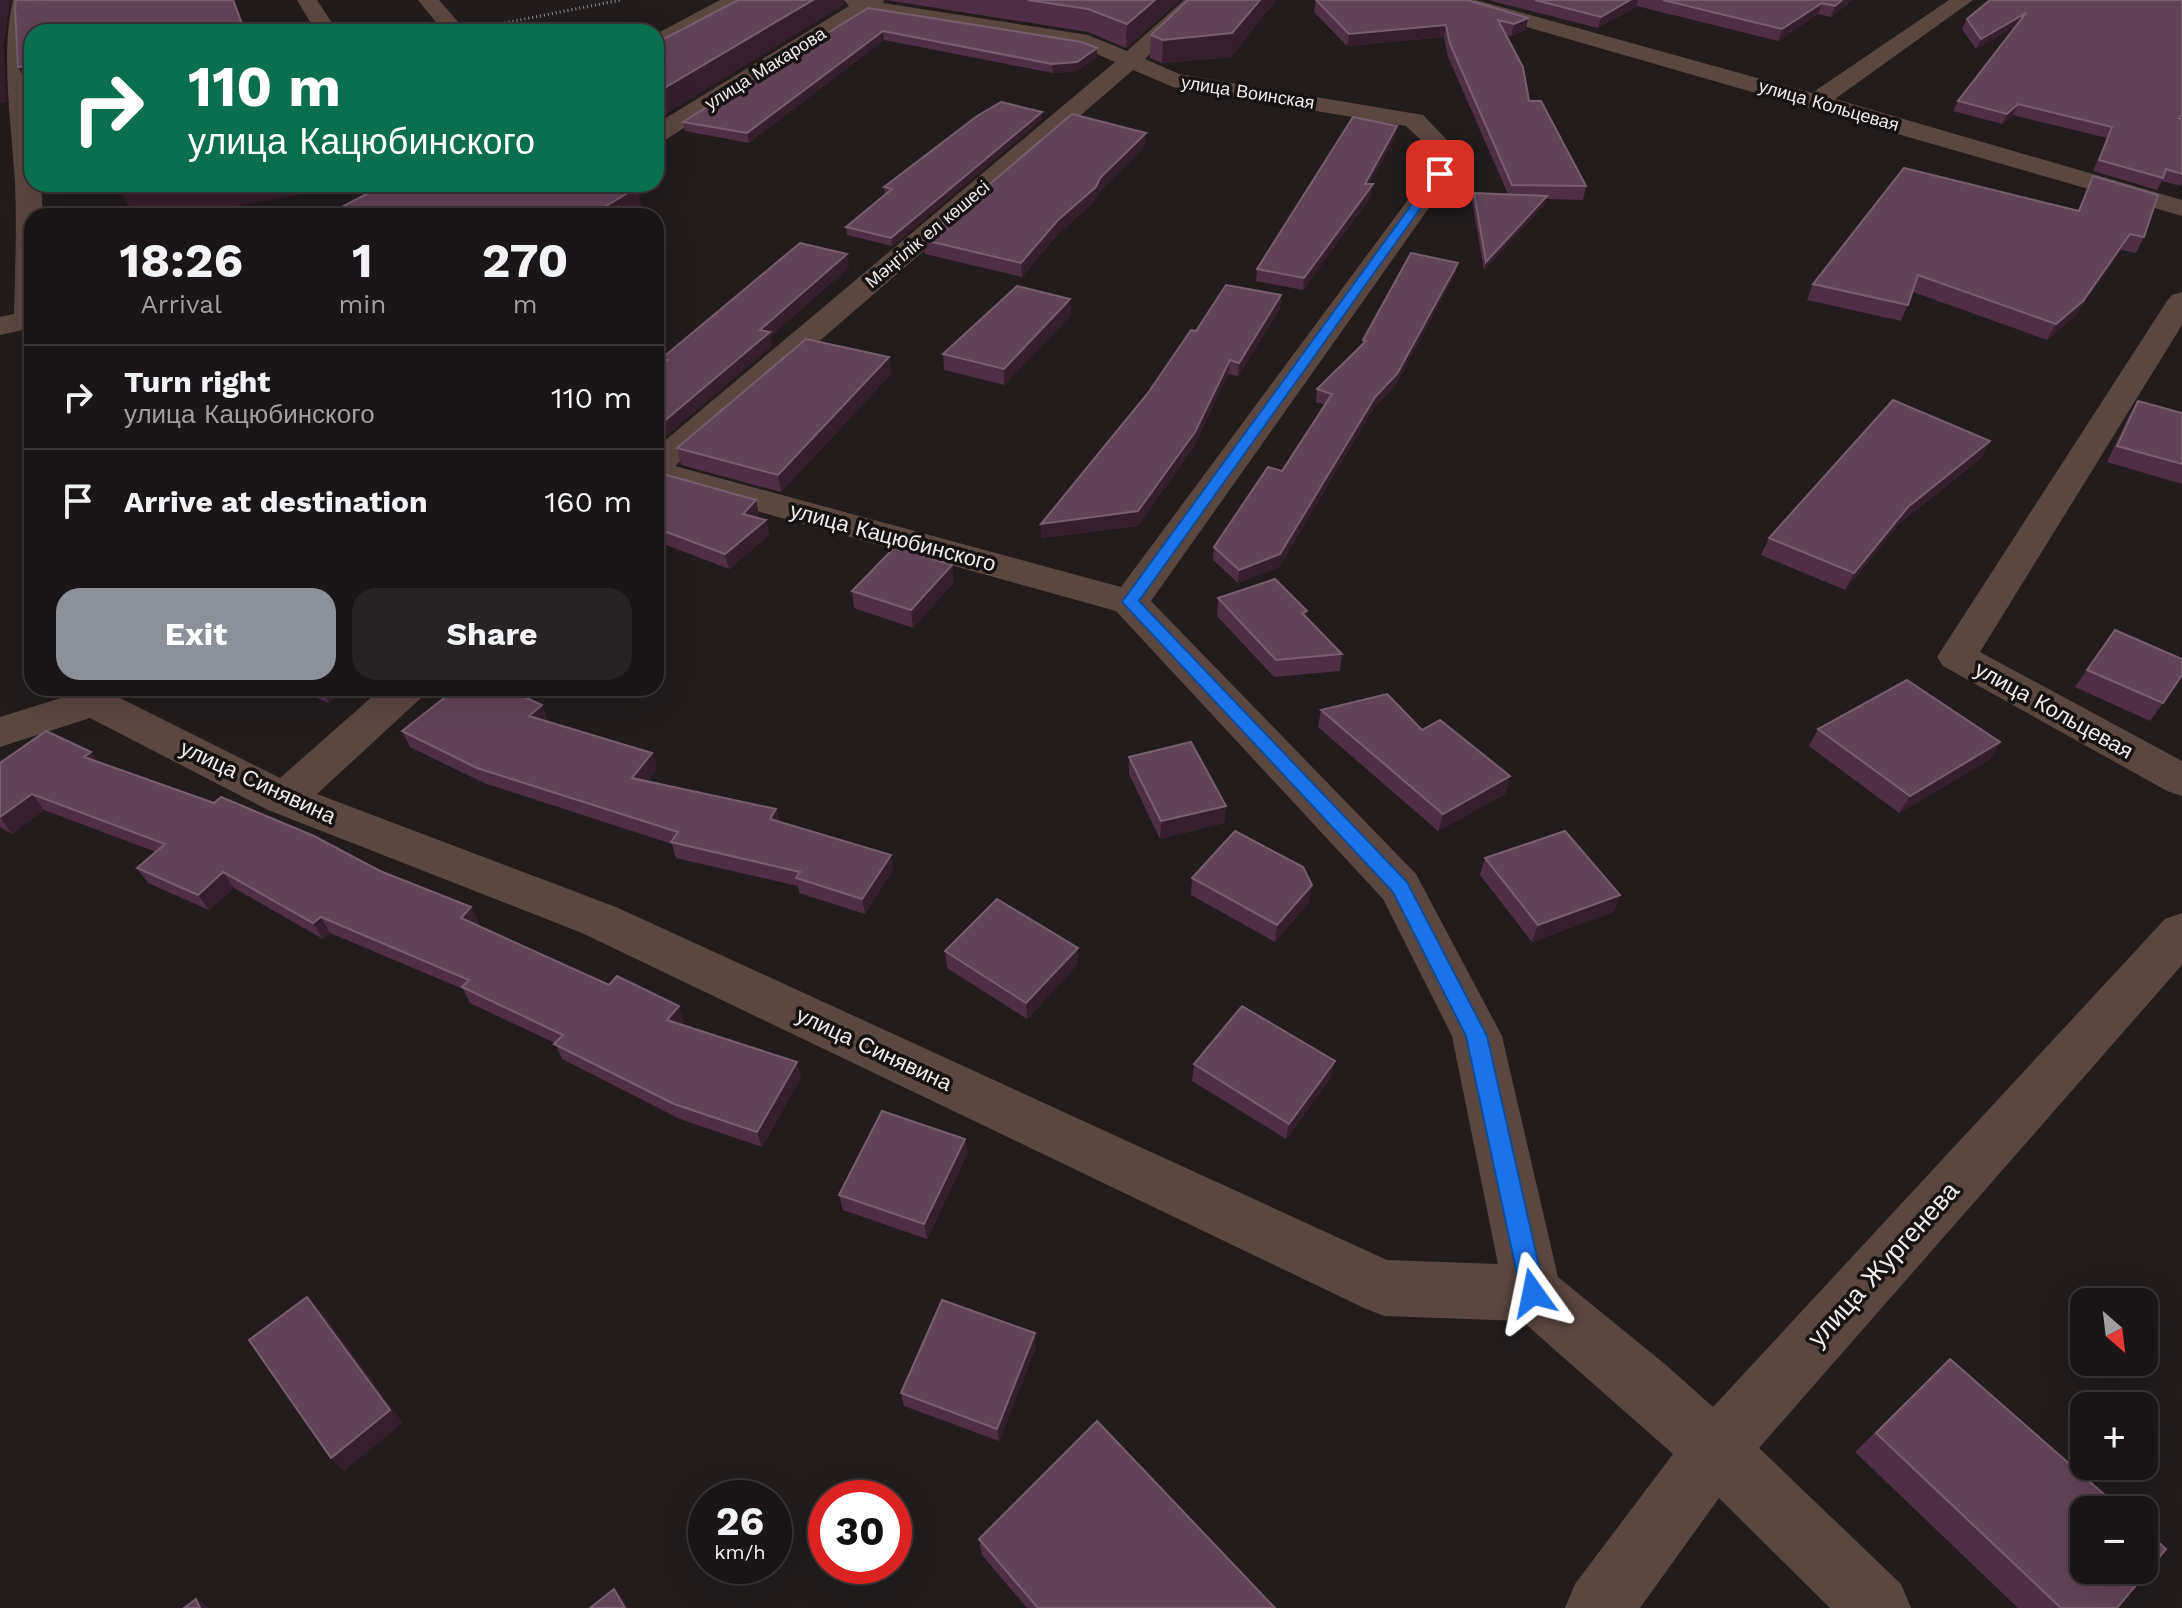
<!DOCTYPE html>
<html lang="en">
<head>
<meta charset="utf-8">
<style>
  body { margin:0; font-family:"Work Sans",sans-serif; background:#272223; color:#f1f3f6; height:100vh; display:flex; flex-direction:column; font-size:30px; white-space:nowrap }
  * { box-sizing:border-box; margin:0 }
  p { font-size:26px; color:#9f9fa1 }
  .icon { flex:none; width:44px; height:44px; fill:none; stroke:currentColor; stroke-width:2; stroke-linecap:round; stroke-linejoin:round }
  .map { position:relative; flex:1; overflow:hidden }
  .panel { position:absolute; left:24px; top:208px; width:640px; height:488px; display:flex; flex-direction:column; background:#1a1516; border-radius:24px; box-shadow:0 8px 32px #0002,0 0 0 2px #383435 }
  .panel>* { flex:none }
  .hud { position:absolute; left:24px; top:24px; width:640px; height:168px; border-radius:24px; box-shadow:0 8px 32px #0002,0 0 0 2px #383435; background:#0b6e4f; color:#fff; overflow:hidden }
  .needle { width:52px; rotate:152deg }
  .controls { position:absolute; left:2070px; top:1288px; display:grid; gap:16px }
  .controls a { display:grid; place-items:center; width:88px; height:88px; border-radius:16px; background:#1a1516; box-shadow:0 8px 32px #0002,0 0 0 2px #383435; font-size:40px }
  .speed { position:absolute; left:688px; top:1480px; display:flex; gap:16px; font-size:40px; font-weight:700; text-align:center }
  .speed>* { display:grid; place-content:center; width:104px; height:104px; border-radius:50%; background:#1a1516; box-shadow:0 8px 32px #0002,0 0 0 2px #383435; line-height:1 }
  .speed small { font-size:20px; font-weight:400 }
  .speed .limit { border:12px solid #d22; background:#fff; color:#111 }
  .pin { position:absolute; display:grid; place-items:center; width:68px; height:68px; color:#fff; margin:-34px; border-radius:16px; box-shadow:0 4px 12px #0006 }
  .me { position:absolute; width:88px; margin:-44px; rotate:348deg; stroke-linejoin:round; filter:drop-shadow(0 0 6px #0008) }
  .turn { display:flex; align-items:center; gap:28px; height:168px; padding:0 32px; font-size:36px }
  .turn .icon { width:104px; height:104px; stroke-width:2.5 }
  .turn b { display:block; font-size:56px; line-height:68px }
  .eta { display:flex; justify-content:space-evenly; align-items:center; height:136px; text-align:center }
  .eta b { font-size:48px; font-weight:700; line-height:56px }
  .primary-button { display:flex; gap:16px; margin-top:auto; padding:16px 32px }
  .primary-button a { flex:1; height:92px; border-radius:24px; background:#8c9099; color:#fff; font-size:32px; font-weight:700; line-height:92px; text-align:center }
  .primary-button a+a { background:#272223; color:#f1f3f6 }
  ul { padding:0; list-style:none }
  li { display:flex; align-items:center; gap:24px; height:104px; padding:0 32px; border-top:2px solid #383435 }
  li div { flex:1 }
  li b { display:block; font-size:30px }
  li em { font-style:normal }
  .map>svg:first-child { display:block }
  .lines { fill:none; stroke-linecap:round; stroke-linejoin:round }
  .path { stroke:#908a8b; stroke-width:3; stroke-dasharray:1 3; stroke-linecap:butt }
  .minor { fill:#5a4740; fill-rule:evenodd }
  .wall { fill:#4f2f45 }
  .shaded-wall { fill:#361f2d }
  .building { fill:#604357; stroke:#775e6e; stroke-width:2 }
  .route { fill:#1a73e8; stroke:#114b97; stroke-width:2 }
  .labels { text-anchor:middle; dominant-baseline:central; stroke-width:7; stroke-linejoin:round; paint-order:stroke }
  .far-street-label { font-size:18px; fill:#f0ebec; stroke:#181313 }
  .street-label { font-size:22px; fill:#f0ebec; stroke:#181313 }
  .near-street-label { font-size:26px; fill:#f0ebec; stroke:#181313 }
</style>
</head>
<body>
<div class="map">
<svg width="2182" height="1608" viewBox="0 0 2182 1608">
  <rect width="100%" height="100%" fill="#221c1d"/>
  <g class="lines">
    <path class="path" d="M 489,26 L 621,0"/>
    <path class="minor" d="M 13,0 L 36,0 C 18,24 31,80 32,109 C 33,134 32,159 32,184 L 41,184 L 43,216 L 32,216 L 32,328 L 0,335 L 0,317 L 14,314 C 15,271 17,227 15,184 C 12,126 0,56 13,0 Z
      M 297,0 L 317,0 L 338,32 L 316,32 Z
      M 418,0 L 439,0 L 467,32 L 444,32 Z
      M 720,0 L 746,0 L 743,4 L 656,50 L 656,34 Z
      M 844,0 L 884,0 L 883,3 L 1088,35 L 1127,51 L 1184,0 L 1206,0 L 1145,59 L 1179,74 L 1423,115 L 1446,139 L 1453,174 L 1151,601 L 1416,874 L 1502,1036 L 1558,1277 L 1666,1365 L 1713,1407 L 2165,919 L 2182,913 L 2182,965 L 1759,1448 L 1901,1584 L 1911,1608 L 1830,1608 L 1719,1498 L 1640,1608 L 1565,1608 L 1575,1584 L 1673,1454 L 1522,1321 L 1384,1316 L 1364,1308 L 582,933 L 268,810 L 90,718 L 0,747 L 0,717 L 93,688 L 108,692 L 280,778 L 382,688 L 427,688 L 421,698 L 317,794 L 616,907 L 1387,1260 L 1498,1264 L 1452,1036 L 1383,899 L 1116,611 L 656,483 L 656,448 L 1115,62 L 1083,48 L 868,13 L 665,140 L 656,142 L 656,124 L 849,6 ZM 1133,70 L 1173,87 L 1406,126 L 1422,141 L 1427,174 L 1121,587 L 675,466 Z
      M 1476,0 L 1812,93 L 1949,0 L 1973,0 L 1835,99 L 2182,200 L 2182,216 L 1468,10 L 1464,6 L 1468,2 Z
      M 2182,292 L 2182,325 L 1980,652 L 2182,761 L 2182,796 L 2167,791 L 1943,666 L 1937,657 L 2167,301 L 2172,295 Z"/>
  </g>
  <path class="wall" d="M 886,0 L 1180,0 L 1126,48 L 1088,32 Z
    M 1188,0 L 1276,0 L 1231,57 L 1162,63 L 1150,58 L 1151,35 Z
    M 1316,0 L 1468,0 L 1526,30 L 1511,36 L 1506,35 L 1529,101 L 1586,186 L 1583,200 L 1546,199 L 1545,204 L 1484,270 L 1472,200 L 1474,193 L 1508,194 L 1448,57 L 1444,37 L 1347,46 L 1314,12 Z
    M 1488,0 L 1852,0 L 1831,17 L 1818,14 L 1778,41 L 1637,6 L 1598,28 Z
    M 2182,0 L 2182,183 L 2180,186 L 2162,181 L 2157,190 L 2093,171 L 2107,138 L 2013,115 L 2002,124 L 1953,111 L 1958,101 L 2016,26 L 1976,49 L 1962,29 L 1967,19 Z
    M 868,8 L 1097,57 L 1077,71 L 1053,73 L 884,40 L 749,143 L 685,131 L 683,122 Z
    M 1042,119 L 892,246 L 847,235 L 846,227 L 885,195 L 884,187 Z
    M 1397,126 L 1395,137 L 1369,184 L 1371,196 L 1303,290 L 1256,281 L 1257,269 Z
    M 1145,146 L 1100,191 L 1096,200 L 1058,234 L 1022,277 L 925,254 L 924,240 Z
    M 2093,176 L 2144,237 L 2136,253 L 2121,250 L 2074,317 L 2047,340 L 1913,292 L 1901,321 L 1807,300 L 1813,284 L 2078,210 Z
    M 1458,263 L 1455,274 L 1395,386 L 1373,409 L 1279,567 L 1238,583 L 1213,560 L 1214,547 L 1282,471 L 1325,405 L 1316,402 L 1317,389 L 1362,345 L 1363,340 Z
    M 1281,295 L 1280,308 L 1238,376 L 1228,374 L 1194,446 L 1138,526 L 1041,538 L 1041,524 L 1148,393 L 1196,331 Z
    M 1070,299 L 1071,315 L 1004,385 L 944,370 L 943,354 Z
    M 889,357 L 891,374 L 781,492 L 681,465 L 677,448 Z
    M 2138,401 L 2182,413 L 2182,484 L 2107,462 L 2128,418 Z
    M 1990,441 L 1981,458 L 1899,524 L 1845,590 L 1761,555 L 1769,538 Z
    M 656,472 L 756,500 L 759,515 L 757,517 L 766,520 L 769,535 L 729,569 L 656,541 Z
    M 952,565 L 954,582 L 913,628 L 854,608 L 852,591 Z
    M 1218,598 L 1307,611 L 1306,617 L 1342,654 L 1340,671 L 1274,677 L 1217,616 Z
    M 2115,630 L 2163,703 L 2150,721 L 2075,687 Z
    M 292,688 L 347,688 L 329,703 Z
    M 1321,710 L 1422,730 L 1510,776 L 1505,794 L 1438,831 L 1318,727 Z
    M 547,721 L 652,753 L 657,769 L 647,781 L 776,809 L 779,822 L 893,870 L 865,914 L 799,893 L 798,886 L 676,858 L 672,844 L 484,783 L 410,747 L 402,731 L 548,721 Z
    M 1818,729 L 2000,742 L 1989,760 L 1899,813 L 1809,746 Z
    M 91,752 L 98,762 L 479,923 L 477,925 L 684,1022 L 682,1025 L 801,1077 L 762,1147 L 680,1119 L 562,1059 L 555,1043 L 470,1003 L 463,989 L 330,933 L 323,939 L 234,888 L 209,910 L 148,883 L 137,868 L 156,852 L 44,810 L 12,834 L 0,827 L 0,763 Z
    M 1129,757 L 1226,806 L 1224,823 L 1160,839 L 1129,774 Z
    M 1485,858 L 1620,895 L 1613,912 L 1532,942 L 1480,875 Z
    M 1192,878 L 1312,885 L 1309,902 L 1275,942 L 1191,895 Z
    M 1078,948 L 1078,964 L 1027,1019 L 947,968 L 945,951 Z
    M 1194,1064 L 1331,1077 L 1286,1139 L 1192,1081 Z
    M 965,1139 L 967,1154 L 927,1239 L 843,1210 L 839,1195 Z
    M 1036,1347 L 999,1441 L 904,1406 L 901,1393 Z
    M 1950,1359 L 2117,1608 L 2018,1608 L 1855,1452 L 1929,1379 Z
    M 979,1539 L 1275,1608 L 1027,1608 L 982,1555 Z"/>
  <path class="shaded-wall" d="M 0,0 L 10,0 L 4,44 L 6,102 L 0,103 Z
    M 233,0 L 235,0 L 246,32 L 245,32 Z
    M 813,0 L 844,0 L 844,5 L 656,120 L 656,93 Z
    M 1155,0 L 1180,0 L 1126,48 L 1127,24 Z
    M 1260,0 L 1276,0 L 1231,57 L 1162,63 L 1163,40 Z
    M 1630,0 L 1638,0 L 1637,6 L 1598,28 L 1601,17 Z
    M 1842,0 L 1852,0 L 1831,17 L 1835,6 Z
    M 1822,3 L 1818,14 L 1778,41 L 1782,29 Z
    M 2026,13 L 2022,23 L 1976,49 L 1981,39 Z
    M 1528,18 L 1526,30 L 1511,36 L 1514,24 Z
    M 1446,25 L 1444,37 L 1347,46 L 1349,34 Z
    M 883,31 L 884,40 L 749,143 L 747,133 Z
    M 1097,48 L 1097,57 L 1077,71 L 1053,73 L 1052,64 Z
    M 32,65 L 32,93 L 18,67 Z
    M 2018,104 L 2013,115 L 2002,124 L 2007,114 Z
    M 1042,112 L 1042,119 L 892,246 L 891,238 Z
    M 1397,126 L 1395,137 L 1363,195 L 1365,184 Z
    M 1146,133 L 1145,146 L 1100,191 L 1096,200 L 1058,234 L 1022,277 L 1021,263 L 1058,220 Z
    M 168,184 L 329,184 L 331,188 L 189,216 L 134,216 L 122,193 Z
    M 503,184 L 541,184 L 543,191 L 514,207 L 501,188 Z
    M 1373,184 L 1371,196 L 1303,290 L 1304,278 Z
    M 637,187 L 644,215 L 643,216 L 590,216 Z
    M 1547,196 L 1545,204 L 1484,270 L 1486,262 Z
    M 2130,234 L 2121,250 L 2074,317 L 2047,340 L 2056,324 Z
    M 847,254 L 849,268 L 770,337 L 772,346 L 656,445 L 656,428 L 760,330 Z
    M 1458,263 L 1455,274 L 1395,386 L 1373,409 L 1279,567 L 1238,583 L 1239,570 L 1375,397 Z
    M 1281,295 L 1280,308 L 1238,376 L 1239,363 Z
    M 1070,299 L 1071,315 L 1004,385 L 1004,369 Z
    M 889,357 L 891,374 L 781,492 L 778,475 Z
    M 1230,360 L 1228,374 L 1194,446 L 1138,526 L 1041,538 L 1041,524 Z
    M 1990,441 L 1981,458 L 1899,524 L 1845,590 L 1854,573 L 1908,507 Z
    M 756,500 L 759,515 L 747,529 L 743,514 Z
    M 766,520 L 769,535 L 729,569 L 725,554 Z
    M 952,565 L 954,582 L 913,628 L 911,610 Z
    M 321,688 L 347,688 L 329,703 Z
    M 542,705 L 548,721 L 535,732 L 529,716 Z
    M 2000,742 L 1989,760 L 1899,813 L 1910,796 Z
    M 91,752 L 102,767 L 84,757 Z
    M 652,753 L 657,769 L 637,793 L 632,778 Z
    M 1510,776 L 1505,794 L 1438,831 L 1443,814 Z
    M 32,794 L 44,810 L 12,834 L 0,817 Z
    M 1226,806 L 1224,823 L 1160,839 L 1161,821 Z
    M 776,809 L 779,825 L 770,819 Z
    M 891,855 L 893,870 L 865,914 L 862,899 Z
    M 223,872 L 234,888 L 209,910 L 198,895 Z
    M 1312,885 L 1309,902 L 1275,942 L 1277,925 Z
    M 1620,895 L 1613,912 L 1532,942 L 1538,925 Z
    M 471,907 L 479,923 L 469,933 L 461,918 Z
    M 321,917 L 330,933 L 323,939 L 313,923 Z
    M 1078,948 L 1078,964 L 1027,1019 L 1026,1003 Z
    M 679,1006 L 684,1022 L 673,1035 L 667,1020 Z
    M 1335,1061 L 1331,1077 L 1286,1139 L 1289,1124 Z
    M 797,1062 L 801,1077 L 762,1147 L 757,1132 Z
    M 965,1139 L 967,1154 L 927,1239 L 924,1224 Z
    M 307,1297 L 321,1311 L 403,1423 L 344,1471 L 331,1458 Z
    M 1035,1333 L 1036,1347 L 999,1441 L 997,1429 Z
    M 614,1589 L 623,1599 L 628,1608 L 625,1608 Z
    M 196,1599 L 210,1608 L 200,1608 Z"/>
  <path class="building" d="M 16,0 L 233,0 L 245,32 L 32,32 L 32,65 L 18,67 L 15,8 Z
    M 738,0 L 813,0 L 656,93 L 656,43 Z
    M 1028,0 L 1155,0 L 1127,24 L 1088,9 Z
    M 1188,0 L 1260,0 L 1232,33 L 1163,40 L 1151,35 Z
    M 1316,0 L 1468,0 L 1528,18 L 1514,24 L 1498,20 L 1523,67 L 1529,101 L 1541,101 L 1586,186 L 1512,185 L 1450,44 L 1446,25 L 1349,34 Z
    M 1535,0 L 1630,0 L 1601,17 Z
    M 1663,0 L 1842,0 L 1835,6 L 1822,3 L 1782,29 Z
    M 1990,0 L 2182,0 L 2182,115 L 2179,118 L 2182,119 L 2182,174 L 2166,169 L 2163,178 L 2099,160 L 2112,127 L 2018,104 L 2007,114 L 1958,101 L 2026,13 L 1981,39 L 1967,19 Z
    M 868,8 L 1082,42 L 1097,48 L 1077,62 L 1052,64 L 883,31 L 747,133 L 683,122 Z
    M 1001,102 L 1042,112 L 891,238 L 846,227 L 892,189 L 884,187 L 977,116 Z
    M 1072,114 L 1146,133 L 1100,178 L 1096,187 L 1058,220 L 1021,263 L 924,240 Z
    M 1353,117 L 1397,126 L 1365,184 L 1373,184 L 1304,278 L 1257,269 Z
    M 1904,168 L 2079,211 L 2093,176 L 2158,195 L 2144,237 L 2130,234 L 2083,301 L 2056,324 L 1918,275 L 1908,305 L 1813,284 Z
    M 121,184 L 168,184 L 122,193 Z
    M 385,184 L 503,184 L 501,188 L 504,191 L 539,190 L 548,184 L 624,184 L 637,187 L 590,216 L 325,216 Z
    M 1474,193 L 1547,196 L 1486,262 Z
    M 800,243 L 847,254 L 760,330 L 770,332 L 656,428 L 656,367 L 667,360 L 661,359 Z
    M 1411,253 L 1458,263 L 1397,374 L 1375,397 L 1280,554 L 1239,570 L 1214,547 L 1268,467 L 1282,471 L 1332,394 L 1317,389 L 1366,341 L 1363,340 Z
    M 1226,285 L 1281,295 L 1239,363 L 1230,360 L 1195,432 L 1138,511 L 1041,524 L 1148,393 L 1191,330 L 1196,331 Z
    M 1017,286 L 1070,299 L 1004,369 L 943,354 Z
    M 806,339 L 889,357 L 778,475 L 677,448 Z
    M 1893,400 L 1990,441 L 1908,507 L 1854,573 L 1769,538 Z
    M 2138,401 L 2182,413 L 2182,464 L 2117,446 Z
    M 656,472 L 756,500 L 743,514 L 766,520 L 725,554 L 656,528 Z
    M 895,547 L 952,565 L 911,610 L 852,591 Z
    M 1275,579 L 1307,611 L 1302,613 L 1342,654 L 1276,660 L 1218,598 Z
    M 2115,630 L 2182,659 L 2182,675 L 2163,703 L 2087,670 Z
    M 1907,680 L 2000,742 L 1910,796 L 1818,729 Z
    M 457,688 L 505,688 L 542,705 L 529,716 L 652,753 L 632,778 L 776,809 L 770,819 L 891,855 L 862,899 L 796,878 L 800,872 L 671,842 L 678,832 L 477,768 L 402,731 Z
    M 1387,694 L 1422,730 L 1440,720 L 1510,776 L 1443,814 L 1321,710 Z
    M 46,731 L 91,752 L 84,757 L 214,803 L 221,797 L 314,836 L 380,871 L 471,907 L 461,918 L 609,985 L 617,976 L 679,1006 L 667,1020 L 797,1062 L 757,1132 L 674,1104 L 554,1044 L 563,1035 L 462,987 L 469,980 L 321,917 L 313,923 L 223,872 L 198,895 L 137,868 L 165,844 L 32,794 L 0,817 L 0,763 Z
    M 1191,742 L 1226,806 L 1161,821 L 1129,757 Z
    M 1235,831 L 1303,867 L 1312,885 L 1277,925 L 1192,878 Z
    M 1565,831 L 1620,895 L 1538,925 L 1485,858 Z
    M 997,899 L 1078,948 L 1026,1003 L 945,951 Z
    M 1242,1006 L 1335,1061 L 1289,1124 L 1194,1064 Z
    M 882,1111 L 965,1139 L 924,1224 L 839,1195 Z
    M 307,1297 L 390,1410 L 331,1458 L 249,1340 Z
    M 942,1300 L 1035,1333 L 997,1429 L 901,1393 Z
    M 1950,1359 L 2122,1510 L 2084,1510 L 2084,1570 L 2144,1570 L 2144,1529 L 2166,1549 L 2117,1608 L 2061,1608 L 1876,1433 Z
    M 1097,1421 L 1275,1608 L 1038,1608 L 979,1539 Z
    M 614,1589 L 625,1608 L 590,1608 Z
    M 196,1599 L 200,1608 L 184,1608 Z"/>
  <path class="route" d="M 1436,171 L 1445,174 L 1139,601 L 1407,882 L 1487,1036 L 1545,1293 L 1541,1301 L 1533,1305 L 1525,1301 L 1521,1293 L 1466,1036 L 1393,892 L 1122,602 Z"/>
  <g class="labels">
    <g class="far-street-label">
      <text transform="translate(765 68) rotate(-32)">улица Макарова</text>
      <text transform="translate(1248 92) rotate(9)">улица Воинская</text>
      <text transform="translate(1829 105) rotate(16)">улица Кольцевая</text>
      <text transform="translate(927 234) rotate(-40)">Мәңгілік ел көшесі</text>
    </g>
    <g class="street-label">
      <text transform="translate(893 537) rotate(15)">улица Кацюбинского</text>
      <text transform="translate(2054 710) rotate(29)">улица Кольцевая</text>
      <text transform="translate(258 782) rotate(25)">улица Синявина</text>
      <text transform="translate(874 1049) rotate(25)">улица Синявина</text>
    </g>
    <g class="near-street-label">
      <text transform="translate(1883 1264) rotate(-48)">улица Жургенева</text>
    </g>
  </g>
</svg>
<div class="controls">
<a><svg class="needle" viewBox="-14 -14 28 28"><path d="M0-13l5 13h-10z" fill="#e53935"/><path d="M0 13l5-13h-10z" fill="#9f9fa1"/></svg></a>
<a>+</a>
<a>−</a>
</div>
<div class="speed"><div>26<small>km/h</small></div><div class="limit">30</div></div>
<div class="pin" style="left:1440px;top:174px;background:#d93025"><svg class="icon" aria-label="arrive" viewBox="0 0 24 24"><path d="M6 21V4h12l-3 4 3 4H6"/></svg></div>
<svg class="me" style="left:1533px;top:1293px" viewBox="-20 -20 40 40"><path d="M0-17L14 15 0 8-14 15z" fill="#1a73e8" stroke="#fff" stroke-width="4"/></svg>
<div class="hud">
<div class="turn"><svg class="icon" aria-label="right" viewBox="0 0 24 24"><path d="M7 20v-9h11M14 6l5 5-5 5"/></svg><div><b>110 m</b>улица Кацюбинского</div></div>
</div>
<section class="panel">
<div class="eta">
<div><b>18:26</b><p>Arrival</p></div>
<div><b>1</b><p>min</p></div>
<div><b>270</b><p>m</p></div>
</div>
<ul>
<li><svg class="icon" aria-label="right" viewBox="0 0 24 24"><path d="M7 20v-9h11M14 6l5 5-5 5"/></svg><div><b>Turn right</b><p>улица Кацюбинского</p></div><em>110 m</em></li>
<li><svg class="icon" aria-label="arrive" viewBox="0 0 24 24"><path d="M6 21V4h12l-3 4 3 4H6"/></svg><div><b>Arrive at destination</b></div><em>160 m</em></li>
</ul>
<div class="primary-button"><a>Exit</a><a>Share</a></div>
</section>
</div>
</body>
</html>
